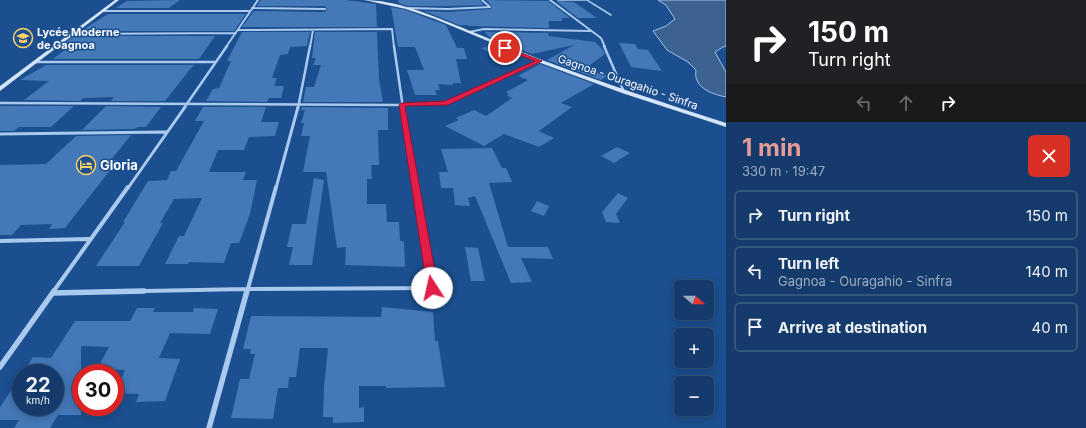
<!DOCTYPE html>
<html lang="en">
<head>
<meta charset="utf-8">
<style>
  body { margin:0; font-family:Inter,sans-serif; background:#214673; color:#f1f3f6; height:100vh; display:flex; flex-direction:column; font-size:15px; white-space:nowrap }
  * { box-sizing:border-box; margin:0 }
  p { font-size:13px; color:#9dadc1 }
  .icon { flex:none; width:22px; height:22px; fill:none; stroke:currentColor; stroke-width:2; stroke-linecap:round; stroke-linejoin:round }
  .map { position:relative; flex:1; overflow:hidden }
  .panel { display:flex; flex-direction:column; background:#143b6b; width:360px }
  .panel>* { flex:none }
  .banner { background:#202124; color:#fff; overflow:hidden }
  .needle { width:26px; rotate:110deg }
  .tools { position:absolute; left:674px; top:280px; display:grid; gap:8px }
  .tools a { display:grid; place-items:center; width:40px; height:40px; border-radius:6px; background:#143b6b; box-shadow:0 2px 10px #0003,0 0 0 1px #33557e; font-size:20px }
  .speed { position:absolute; left:12px; top:364px; display:flex; gap:8px; font-size:20px; font-weight:700; text-align:center }
  .speed>* { display:grid; place-content:center; width:52px; height:52px; border-radius:50%; background:#143b6b; box-shadow:0 2px 10px #0003,0 0 0 1px #33557e; line-height:1 }
  .speed small { font-size:10px; font-weight:400 }
  .speed .limit { border:6px solid #d22; background:#fff; color:#111 }
  .pin { position:absolute; display:grid; place-items:center; width:34px; height:34px; color:#fff; margin:-17px; border:2px solid #fff; border-radius:50%; box-shadow:0 1px 4px #0007 }
  .me { position:absolute; width:44px; margin:-22px; rotate:350deg; stroke-linejoin:round; filter:drop-shadow(0 0 3px #0008) }
  .turn { display:flex; align-items:center; gap:14px; height:84px; padding:0 16px; font-size:18px }
  .turn .icon { width:52px; height:52px; stroke-width:2.5 }
  .turn b { display:block; font-size:28px; line-height:34px }
  .lanes { display:flex; align-items:center; height:38px; padding:0 16px; background:#0003; justify-content:center; gap:20px; direction:ltr }
  .lanes .off { opacity:.35 }
  .round { display:grid; place-items:center; flex:none; width:42px; height:42px; border-radius:6px; background:#214673 }
  .overview { display:flex; align-items:center; justify-content:space-between; height:68px; padding:0 16px }
  h1 { font-size:24px; font-weight:700; line-height:30px; color:#e69b98 }
  ul { padding:0; list-style:none }
  li { display:flex; align-items:center; gap:12px; height:50px; margin:0 8px 6px; padding:0 8px; border:2px solid #33557e; border-radius:6px }
  li div { flex:1 }
  li b { display:block; font-size:15px }
  li em { font-style:normal }
  main { display:flex; flex:1; min-height:0 }
  .map>svg:first-child { display:block }
  .water { fill:#3c6290; stroke:#9cc4f0 }
  .building { fill:#4478b7 }
  .lines { fill:none; stroke-linecap:round; stroke-linejoin:round }
  .lane { stroke:#a9c9ee; stroke-width:1.5 }
  .street-far4 { stroke:#a9c9ee; stroke-width:2 }
  .street-far3 { stroke:#a9c9ee; stroke-width:2.5 }
  .street-far2 { stroke:#a9c9ee; stroke-width:3 }
  .street-far1 { stroke:#a9c9ee; stroke-width:4 }
  .street { stroke:#a9c9ee; stroke-width:5.5 }
  .secondary { fill:#d6e6fa; fill-rule:evenodd }
  .route { fill:#e11d48; stroke:#92132f }
  .labels { text-anchor:middle; dominant-baseline:central; stroke-width:3; stroke-linejoin:round; paint-order:stroke }
  .far-poi-label { font-size:11px; font-weight:bold; fill:#fff; stroke:#1b4f8f; text-anchor:start }
  .far-street-label { font-size:11px; fill:#fff; stroke:#1b4f8f }
  .poi-label { font-size:13px; font-weight:bold; fill:#fff; stroke:#1b4f8f; text-anchor:start }
</style>
</head>
<body>
<main>
<div class="map">
<svg width="726" height="428" viewBox="0 0 726 428">
  <rect width="100%" height="100%" fill="#1b4f8f"/>
  <path class="water" d="M 658,0 L 726,0 L 726,46 L 723,47 L 715,52 L 726,72 L 726,97 C 711,94 693,87 696,70 L 688,62 L 667,50 L 653,31 L 666,26 L 675,19 L 666,5 Z"/>
  <path class="building" d="M 180,0 L 169,8 L 116,8 L 127,1 Z
    M 261,0 L 345,0 L 376,4 L 377,27 L 242,27 L 254,11 L 325,12 L 327,9 L 325,6 L 257,6 Z
    M 398,0 L 480,0 L 484,5 L 448,6 L 407,6 L 399,3 Z
    M 486,0 L 548,1 L 570,18 L 562,18 L 562,21 L 549,21 L 549,28 L 469,26 L 467,25 L 459,25 L 424,11 L 448,12 L 491,9 L 492,6 Z
    M 556,1 L 574,2 L 597,18 L 578,18 Z
    M 391,7 L 406,10 L 446,25 L 457,48 L 464,48 L 467,59 L 456,59 L 461,83 L 453,83 L 453,85 L 438,84 L 440,90 L 435,90 L 437,95 L 415,95 L 407,70 L 424,70 L 415,47 L 398,47 Z
    M 108,14 L 246,14 L 234,31 L 81,31 Z
    M 242,32 L 310,32 L 307,46 L 290,47 L 288,54 L 280,55 L 272,78 L 277,78 L 274,86 L 284,86 L 281,98 L 269,98 L 267,102 L 206,101 L 213,89 L 219,88 L 231,61 L 227,61 Z
    M 315,32 L 377,32 L 379,79 L 383,102 L 303,102 L 306,87 L 314,87 L 321,65 L 313,65 L 316,58 L 312,58 Z
    M 485,32 L 549,33 L 548,36 L 595,42 L 602,49 L 605,54 L 586,68 L 607,76 L 601,80 L 547,60 L 574,45 L 532,54 L 489,37 Z
    M 74,36 L 215,36 L 199,59 L 53,59 L 74,43 L 65,43 Z
    M 619,43 L 635,44 L 638,49 L 648,50 L 662,71 L 631,67 Z
    M 494,45 L 521,57 L 505,60 L 481,48 Z
    M 540,64 L 594,84 L 561,103 L 572,107 L 539,131 L 554,138 L 539,147 L 504,134 L 484,146 L 445,126 L 459,120 L 456,118 L 474,110 L 486,116 L 512,98 L 506,95 L 509,94 L 506,92 L 528,80 L 518,76 Z
    M 46,65 L 195,65 L 191,68 L 165,101 L 111,101 L 114,97 L 83,98 L 80,101 L 24,100 L 49,81 L 20,80 Z
    M 0,106 L 74,106 L 51,127 L 19,127 L 14,131 L 0,131 Z
    M 106,106 L 161,107 L 146,127 L 137,127 L 135,129 L 82,130 Z
    M 203,107 L 266,107 L 261,122 L 279,122 L 275,136 L 249,137 L 244,150 L 218,150 L 209,172 L 246,172 L 243,180 L 257,180 L 250,214 L 239,243 L 231,243 L 224,263 L 189,262 L 188,264 L 165,264 L 179,236 L 184,236 L 202,198 L 174,199 L 160,223 L 163,223 L 139,266 L 96,266 L 125,222 L 123,222 L 148,181 L 167,180 L 171,171 L 176,171 L 204,121 L 195,121 Z
    M 302,107 L 388,108 L 388,130 L 378,130 L 379,165 L 371,165 L 372,179 L 367,179 L 367,204 L 386,204 L 387,222 L 399,222 L 400,241 L 404,241 L 405,267 L 345,265 L 346,247 L 337,248 L 326,172 L 303,172 L 310,136 L 301,136 L 304,123 L 301,123 L 305,110 L 301,110 Z
    M 131,135 L 111,160 L 118,160 L 65,228 L 49,229 L 52,224 L 21,225 L 12,235 L 0,235 L 0,165 L 46,164 L 76,136 Z
    M 617,147 L 630,153 L 614,163 L 601,156 Z
    M 492,148 L 502,168 L 506,168 L 512,182 L 489,183 L 508,247 L 548,247 L 553,259 L 521,258 L 532,282 L 511,283 L 475,196 L 468,198 L 470,206 L 455,205 L 453,188 L 441,188 L 439,172 L 448,172 L 441,149 Z
    M 314,178 L 324,180 L 312,265 L 289,265 L 293,247 L 287,247 L 292,224 L 306,224 Z
    M 618,193 L 628,198 L 616,214 L 620,223 L 606,222 L 602,212 Z
    M 537,201 L 549,206 L 544,216 L 531,211 Z
    M 465,247 L 478,248 L 485,281 L 471,281 Z
    M 382,307 L 433,312 L 435,341 L 438,341 L 445,387 L 386,388 L 386,386 L 359,386 L 359,408 L 364,407 L 364,422 L 333,423 L 333,417 L 323,417 L 324,387 L 328,348 L 300,348 L 296,377 L 289,377 L 288,388 L 278,388 L 273,419 L 231,418 L 240,379 L 249,379 L 255,354 L 250,354 L 251,349 L 243,349 L 251,316 L 381,317 Z
    M 137,308 L 155,308 L 153,312 L 193,312 L 194,308 L 218,309 L 210,334 L 170,333 L 159,358 L 180,359 L 165,401 L 136,402 L 139,394 L 115,393 L 125,370 L 97,369 L 109,347 L 81,346 L 81,415 L 58,415 L 50,428 L 14,428 L 19,420 L 0,420 L 0,407 L 21,376 L 21,407 L 55,407 L 55,373 L 23,373 L 33,357 L 51,358 L 75,321 L 130,321 Z"/>
  <g class="lines">
    <path class="lane" d="M 558,0 L 587,0
      M 587,0 L 611,15"/>
    <path class="street-far4" d="M 482,0 L 490,7
      M 550,0 L 601,38 L 605,47
      M 252,8 L 325,9
      M 407,8 L 448,9 L 490,7
      M 103,11 L 250,11
      M 238,30 L 392,29 L 394,47
      M 469,32 L 484,29 L 591,31
      M 73,34 L 236,33
      M 226,47 L 258,0
      M 310,47 L 313,30"/>
    <path class="street-far3" d="M 394,46 L 403,108
      M 604,46 L 624,92
      M 35,62 L 216,62
      M 0,103 L 402,105 L 446,103 L 540,61
      M 184,108 L 227,46
      M 298,108 L 310,46"/>
    <path class="street-far2" d="M 402,107 L 416,188
      M 0,134 L 166,132
      M 128,188 L 185,107
      M 276,188 L 298,107"/>
    <path class="street-far1" d="M 0,241 L 89,239
      M 53,292 L 128,187
      M 95,292 L 247,289 L 432,288 L 415,187
      M 247,292 L 276,187"/>
    <path class="street" d="M 53,293 L 144,291
      M 0,367 L 54,291
      M 209,428 L 247,291"/>
    <path class="secondary" d="M 115,0 L 119,0 L 0,91 L 0,86 Z
      M 364,0 C 395,0 429,14 458,26 C 486,37 514,49 542,60 C 603,83 664,103 726,123 L 726,127 L 622,93 L 538,62 L 435,19 L 406,9 Z"/>
  </g>
  <path class="route" d="M 503,47 L 506,47 L 542,61 L 448,105 L 405,106 L 438,288 L 436,291 L 432,292 L 428,291 L 427,288 L 399,105 L 402,103 L 445,101 L 535,61 L 503,49 Z"/>
  <defs>
    <g id="school-ring" transform="scale(1)"><circle r="9.5" fill="#1b4f8f" stroke="#ffd166" stroke-width="1.5"/><path d="M0-5L7-2L0 1L-7-2ZM-4 1L0 2.5L4 1V4Q0 6-4 4Z" fill="#ffd166"/></g>
    <g id="hotel-ring" transform="scale(1)"><circle r="9.5" fill="#1b4f8f" stroke="#ffd166" stroke-width="1.5"/><path d="M-6-4.5h1.5V1H6V5H4.5V3h-9V5H-6ZM-4 0a1.8 1.8 0 1 1 3.6 0ZM.5 0V-2.5h3Q6-2.5 6 0Z" fill="#ffd166"/></g>
  </defs>
  <g fill-rule="evenodd">
    <use href="#school-ring" x="23" y="38"/>
    <use href="#hotel-ring" x="86" y="165"/>
  </g>
  <g class="labels">
    <g class="far-poi-label">
      <text x="37" y="32">Lycée Moderne<tspan x="37" dy="13">de Gagnoa</tspan></text>
    </g>
    <g class="far-street-label">
      <text transform="translate(628 82) rotate(19)">Gagnoa - Ouragahio - Sinfra</text>
    </g>
    <g class="poi-label">
      <text x="100" y="165">Gloria</text>
    </g>
  </g>
</svg>
<div class="tools">
<a><svg class="needle" viewBox="-14 -14 28 28"><path d="M0-13l5 13h-10z" fill="#e53935"/><path d="M0 13l5-13h-10z" fill="#9dadc1"/></svg></a>
<a>+</a>
<a>−</a>
</div>
<div class="speed"><div>22<small>km/h</small></div><div class="limit">30</div></div>
<div class="pin" style="left:505px;top:48px;background:#d93025"><svg class="icon" aria-label="arrive" viewBox="0 0 24 24"><path d="M6 21V4h12l-3 4 3 4H6"/></svg></div>
<svg class="me" style="left:432px;top:288px" viewBox="-20 -20 40 40"><circle r="19" fill="#fff"/><path d="M0-13L10 11 0 6-10 11z" fill="#e11d48"/></svg>
</div>
<section class="panel">
<div class="banner">
<div class="turn"><svg class="icon" aria-label="right" viewBox="0 0 24 24"><path d="M7 20v-9h11M14 6l5 5-5 5"/></svg><div><b>150 m</b>Turn right</div></div>
<div class="lanes"><svg class="icon off" aria-label="left" viewBox="0 0 24 24"><path d="M17 20v-9H6M10 6l-5 5 5 5"/></svg><svg class="icon off" aria-label="ahead" viewBox="0 0 24 24"><path d="M12 20V5M6 11l6-6 6 6"/></svg><svg class="icon" aria-label="right" viewBox="0 0 24 24"><path d="M7 20v-9h11M14 6l5 5-5 5"/></svg></div>
</div>
<div class="overview"><div><h1>1 min</h1><p>330 m · 19:47</p></div><a class="round" style="background:#d93025;color:#fff"><svg class="icon" aria-label="close" viewBox="0 0 24 24"><path d="M6 6l12 12M18 6L6 18"/></svg></a></div>
<ul>
<li><svg class="icon" aria-label="right" viewBox="0 0 24 24"><path d="M7 20v-9h11M14 6l5 5-5 5"/></svg><div><b>Turn right</b></div><em>150 m</em></li>
<li><svg class="icon" aria-label="left" viewBox="0 0 24 24"><path d="M17 20v-9H6M10 6l-5 5 5 5"/></svg><div><b>Turn left</b><p>Gagnoa - Ouragahio - Sinfra</p></div><em>140 m</em></li>
<li><svg class="icon" aria-label="arrive" viewBox="0 0 24 24"><path d="M6 21V4h12l-3 4 3 4H6"/></svg><div><b>Arrive at destination</b></div><em>40 m</em></li>
</ul>
</section>
</main>
</body>
</html>
